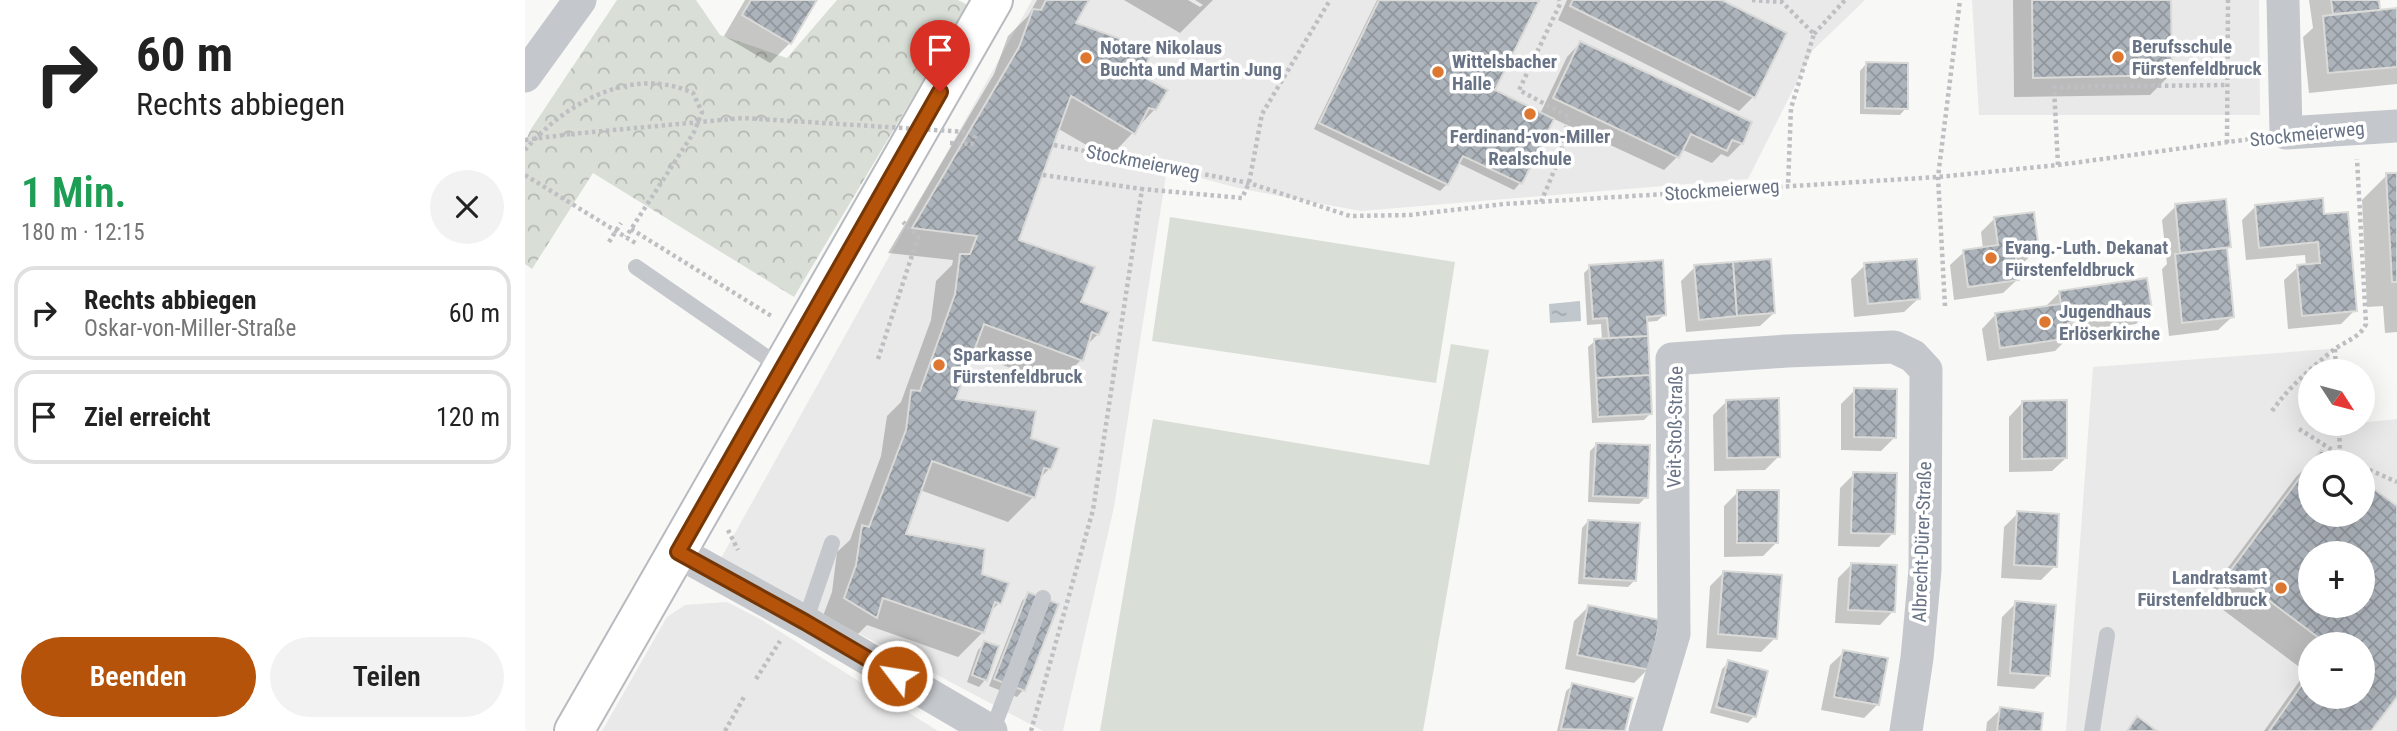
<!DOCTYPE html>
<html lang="de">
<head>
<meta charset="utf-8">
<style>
  body { margin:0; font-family:"Roboto Condensed",sans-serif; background:#f2f2f2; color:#222; height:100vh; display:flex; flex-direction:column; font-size:26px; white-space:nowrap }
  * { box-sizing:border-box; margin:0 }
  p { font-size:23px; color:#767676 }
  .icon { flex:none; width:38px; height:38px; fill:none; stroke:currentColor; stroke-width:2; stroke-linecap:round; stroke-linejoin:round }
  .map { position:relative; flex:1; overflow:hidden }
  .drawer { display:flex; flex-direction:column; background:#fff; width:525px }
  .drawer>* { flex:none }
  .hud { background:#fff; color:#222; overflow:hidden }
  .needle { width:46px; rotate:126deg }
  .buttons { position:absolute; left:1773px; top:359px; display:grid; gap:14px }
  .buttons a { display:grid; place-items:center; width:77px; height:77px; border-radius:50%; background:#fff; box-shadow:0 7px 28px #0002; font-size:35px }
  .pin { position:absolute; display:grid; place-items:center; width:60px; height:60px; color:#fff; margin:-72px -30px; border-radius:50% 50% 50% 0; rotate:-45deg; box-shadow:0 0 7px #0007 }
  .pin .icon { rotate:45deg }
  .me { position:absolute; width:77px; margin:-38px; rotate:301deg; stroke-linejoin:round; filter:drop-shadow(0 0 5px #0008) }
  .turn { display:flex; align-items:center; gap:24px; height:147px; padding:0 21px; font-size:32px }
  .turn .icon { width:91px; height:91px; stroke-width:2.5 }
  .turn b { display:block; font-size:49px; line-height:60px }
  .round { display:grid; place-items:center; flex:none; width:74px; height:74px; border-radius:37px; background:#f2f2f2 }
  .overview { display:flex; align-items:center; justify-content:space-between; height:119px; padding:0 21px }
  h1 { font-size:42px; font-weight:600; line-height:52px; color:#1e9e55 }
  .action { display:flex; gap:14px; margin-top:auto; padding:14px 21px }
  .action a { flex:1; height:80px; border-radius:42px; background:#b45309; color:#fff; font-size:28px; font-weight:600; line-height:80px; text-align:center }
  .action a+a { background:#f2f2f2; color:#222 }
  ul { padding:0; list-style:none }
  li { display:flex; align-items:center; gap:21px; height:94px; margin:0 14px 10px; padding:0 7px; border:4px solid #e0e0e0; border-radius:21px }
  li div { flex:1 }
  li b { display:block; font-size:26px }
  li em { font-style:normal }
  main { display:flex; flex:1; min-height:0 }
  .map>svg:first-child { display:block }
  .built { fill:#e9e9e9; fill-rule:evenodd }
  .forest { fill:url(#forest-crowns) }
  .pitch { fill:#d9dfd7 }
  .water { fill:url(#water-ripples) }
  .shadow { fill:#0003; fill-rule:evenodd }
  .building { fill:url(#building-cross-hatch); stroke:#dadad8; stroke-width:2; fill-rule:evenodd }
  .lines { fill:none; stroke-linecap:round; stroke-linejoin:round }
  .primary-casing { stroke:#b7babf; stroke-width:42 }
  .path { stroke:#bebfc2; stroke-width:4.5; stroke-dasharray:3.5 3.5; stroke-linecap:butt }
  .service { stroke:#c4c7cb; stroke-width:16 }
  .minor { stroke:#c4c7cb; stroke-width:33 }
  .primary { stroke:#fff; stroke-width:38 }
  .path-bridge { stroke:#bebfc2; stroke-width:4.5; stroke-dasharray:3.5 3.5; stroke-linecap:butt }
  .route-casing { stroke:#753606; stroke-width:18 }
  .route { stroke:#b45309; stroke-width:12 }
  .poi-dot { fill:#de7830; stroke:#fff; stroke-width:2.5 }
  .labels { text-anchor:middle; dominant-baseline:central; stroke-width:7; stroke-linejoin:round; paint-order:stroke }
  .poi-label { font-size:19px; font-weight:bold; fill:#687386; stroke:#fff; text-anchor:start }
  .street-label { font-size:19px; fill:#687386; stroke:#fff }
</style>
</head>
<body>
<main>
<section class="drawer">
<div class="hud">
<div class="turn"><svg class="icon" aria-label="right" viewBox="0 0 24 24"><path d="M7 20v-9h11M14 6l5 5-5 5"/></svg><div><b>60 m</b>Rechts abbiegen</div></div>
</div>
<div class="overview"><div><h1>1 Min.</h1><p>180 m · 12:15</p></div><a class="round"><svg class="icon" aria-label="close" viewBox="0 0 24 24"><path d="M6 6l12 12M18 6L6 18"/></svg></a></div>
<ul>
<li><svg class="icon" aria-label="right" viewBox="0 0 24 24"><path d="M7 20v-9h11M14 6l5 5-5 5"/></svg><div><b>Rechts abbiegen</b><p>Oskar-von-Miller-Straße</p></div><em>60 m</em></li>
<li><svg class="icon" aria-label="arrive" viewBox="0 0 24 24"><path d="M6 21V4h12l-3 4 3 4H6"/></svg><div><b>Ziel erreicht</b></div><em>120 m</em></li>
</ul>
<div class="action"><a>Beenden</a><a>Teilen</a></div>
</section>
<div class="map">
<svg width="1872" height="731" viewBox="0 0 1872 731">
  <defs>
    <pattern id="forest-crowns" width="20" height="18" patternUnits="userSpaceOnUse" patternTransform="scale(1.75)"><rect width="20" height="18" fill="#d9dfd7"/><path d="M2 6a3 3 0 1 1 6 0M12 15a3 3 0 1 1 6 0" fill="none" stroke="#b4b9b4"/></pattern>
    <pattern id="water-ripples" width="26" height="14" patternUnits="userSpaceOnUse" patternTransform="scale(1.75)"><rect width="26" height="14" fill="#c0c7cd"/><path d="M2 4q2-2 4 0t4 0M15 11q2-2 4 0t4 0" fill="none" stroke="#a0a6ac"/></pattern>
    <pattern id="building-cross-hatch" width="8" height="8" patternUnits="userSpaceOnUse" patternTransform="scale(1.75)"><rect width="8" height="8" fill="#adb3ba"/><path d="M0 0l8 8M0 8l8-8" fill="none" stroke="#91969d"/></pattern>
  </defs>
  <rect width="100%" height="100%" fill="#f8f8f6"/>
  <path class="built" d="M 507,0 L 1340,0 L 1288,50 L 1223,179 L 836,211 L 717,189 L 642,169 L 589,507 L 538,731 L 518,731 L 195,560 Z
    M 1447,0 L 1734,0 L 1735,115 L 1454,115 Z
    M 1804,349 L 1807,371 L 1785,371 L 1785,424 L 1814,424 L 1815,425 L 1872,419 L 1872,731 L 1541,731 L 1568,367 ZM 1785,462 L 1838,462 L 1838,514 L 1785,514 ZM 1785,553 L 1838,553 L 1838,606 L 1785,606 ZM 1785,644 L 1838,644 L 1838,696 L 1785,696 Z
    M 202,602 L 235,619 L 413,731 L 77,731 L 142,617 L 160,605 Z"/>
  <path class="forest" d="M 92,0 L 171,0 L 195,35 L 262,58 L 312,0 L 433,0 L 443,5 L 269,297 L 68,173 L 7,269 L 0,264 L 0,142 L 6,129 Z"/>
  <path class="pitch" d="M 645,217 L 930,262 L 911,383 L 627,341 Z
    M 926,344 L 964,350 L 898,731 L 575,731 L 628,419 L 904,465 Z"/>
  <path class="water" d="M 1055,301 L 1056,321 L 1025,323 L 1024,304 Z"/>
  <path class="shadow" d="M 220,0 L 290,0 L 265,43 L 245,63 L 199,36 Z
    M 512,0 L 562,0 L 548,24 L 615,77 L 630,109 L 584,158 L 532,128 L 492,241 L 554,303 L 573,334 L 561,346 L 556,360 L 531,385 L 446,353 L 429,400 L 504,439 L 525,468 L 513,480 L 508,497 L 483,522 L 395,490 L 379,536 L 455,576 L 474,603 L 464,613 L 458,632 L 433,657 L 342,625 L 325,642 L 295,624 L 307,592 L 312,552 L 325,540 L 356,456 L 362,416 L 376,402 L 406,320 L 411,281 L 427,265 L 428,260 L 363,253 L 469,74 L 483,36 L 503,16 Z
    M 599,0 L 663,0 L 675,7 L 678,5 L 670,0 L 688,0 L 655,33 Z
    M 852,0 L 1008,0 L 1011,2 L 968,91 L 1015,114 L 1042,57 L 1055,43 L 1217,143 L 1203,157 L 1196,154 L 1187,163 L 1156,149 L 1152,157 L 1139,170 L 1027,118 L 995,183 L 989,190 L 933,163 L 922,184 L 915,191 L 789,129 Z
    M 1042,0 L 1193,0 L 1260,34 L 1228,97 L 1214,111 L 1033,20 Z
    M 1488,0 L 1644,0 L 1645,75 L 1625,95 L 1489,97 Z
    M 1784,0 L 1852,0 L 1853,12 L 1872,10 L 1872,84 L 1784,93 L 1778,37 L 1788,28 Z
    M 1341,64 L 1381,108 L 1375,115 L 1335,114 L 1335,71 Z
    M 1872,174 L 1872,332 L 1860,333 L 1858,306 L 1842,307 L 1837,200 L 1862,175 Z
    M 1651,206 L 1704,247 L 1700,251 L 1707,317 L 1693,330 L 1644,336 L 1637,269 L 1642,264 L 1637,220 Z
    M 1731,206 L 1798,216 L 1830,310 L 1816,324 L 1763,329 L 1759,280 L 1773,267 L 1781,266 L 1780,255 L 1721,260 L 1717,220 Z
    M 1470,218 L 1512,250 L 1498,263 L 1490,264 L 1492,280 L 1478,293 L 1429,300 L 1425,265 L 1439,252 L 1458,249 L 1456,232 Z
    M 1340,265 L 1393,299 L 1379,312 L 1329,317 L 1326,279 Z
    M 1065,267 L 1139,315 L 1132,321 L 1121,322 L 1126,413 L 1119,420 L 1067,423 L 1063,347 L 1070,341 L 1077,340 L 1076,324 L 1062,325 L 1059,273 Z
    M 1170,267 L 1249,313 L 1235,326 L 1161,332 L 1156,281 Z
    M 1535,292 L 1625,310 L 1611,324 L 1543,334 L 1544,337 L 1530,351 L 1462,361 L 1457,329 L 1470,315 L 1521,306 Z
    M 1330,390 L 1370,437 L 1356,451 L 1316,450 L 1316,404 Z
    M 1202,401 L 1254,456 L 1240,470 L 1189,471 L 1188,415 Z
    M 1497,403 L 1541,458 L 1527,471 L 1484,472 L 1484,417 Z
    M 1071,445 L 1121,497 L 1114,504 L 1063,502 L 1065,451 Z
    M 1785,463 L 1785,514 L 1838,514 L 1838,483 L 1872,508 L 1872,694 L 1844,731 L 1739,731 L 1781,672 L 1681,597 L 1771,477 ZM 1785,553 L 1838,553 L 1838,606 L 1785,606 ZM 1785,644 L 1838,644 L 1838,696 L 1785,696 Z
    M 1329,474 L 1368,533 L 1354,547 L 1313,546 L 1315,488 Z
    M 1213,492 L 1251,543 L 1238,556 L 1199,557 L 1199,506 Z
    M 1493,513 L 1530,566 L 1516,580 L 1476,578 L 1479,527 Z
    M 1063,521 L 1110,580 L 1103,587 L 1053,584 L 1057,528 Z
    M 1327,564 L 1368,611 L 1355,625 L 1310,623 L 1313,578 Z
    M 1199,572 L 1250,638 L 1236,652 L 1181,648 L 1185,586 Z
    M 504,594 L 498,690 L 492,697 L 464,686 L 497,601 Z
    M 1491,603 L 1523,675 L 1509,689 L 1472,686 L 1477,617 Z
    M 1063,607 L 1123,669 L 1109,683 L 1040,669 L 1049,621 Z
    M 460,643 L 460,680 L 454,687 L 442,682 L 453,650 Z
    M 1319,652 L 1352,705 L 1339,718 L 1296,710 L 1305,665 Z
    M 1204,662 L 1229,716 L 1223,723 L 1185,713 L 1197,669 Z
    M 1048,685 L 1106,699 L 1098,731 L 1032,731 L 1041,691 Z
    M 1476,709 L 1514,731 L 1461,731 L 1462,722 Z"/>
  <path class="building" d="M 226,0 L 292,0 L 266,44 L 217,15 Z
    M 521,0 L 564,0 L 551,23 L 627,50 L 617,76 L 643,90 L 631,110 L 624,108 L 610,134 L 546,96 L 494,240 L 570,267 L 556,302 L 584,312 L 574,335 L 567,332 L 558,361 L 459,324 L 431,399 L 511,411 L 506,438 L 534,448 L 526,469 L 519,468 L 510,498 L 407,461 L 381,534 L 460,549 L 457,574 L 484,583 L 476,604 L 470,602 L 459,633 L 358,598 L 352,618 L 319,598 L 331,565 L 337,525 L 344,527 L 381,430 L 386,390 L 395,391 L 430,294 L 435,254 L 445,254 L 452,236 L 387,228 L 494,47 L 508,9 L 516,10 Z
    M 854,0 L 1014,1 L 970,90 L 1029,119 L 997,184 L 938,156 L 923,185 L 794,123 Z
    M 1048,0 L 1197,0 L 1262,33 L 1230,98 L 1045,6 Z
    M 1507,0 L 1646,0 L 1647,75 L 1508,78 Z
    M 1806,0 L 1854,0 L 1855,10 L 1808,14 Z
    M 1872,8 L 1872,67 L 1803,73 L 1798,16 Z
    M 1055,41 L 1227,122 L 1218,144 L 1207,140 L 1202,151 L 1166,134 L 1154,158 L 1028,98 Z
    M 1341,62 L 1383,63 L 1383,109 L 1340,108 Z
    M 1861,173 L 1872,173 L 1872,282 L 1867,282 Z
    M 1798,198 L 1799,214 L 1823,212 L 1832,311 L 1777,316 L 1772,265 L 1795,263 L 1793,242 L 1734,248 L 1730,205 Z
    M 1701,199 L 1706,247 L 1655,253 L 1650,204 Z
    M 1509,212 L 1514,250 L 1490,253 L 1494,280 L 1443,287 L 1438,250 L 1473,245 L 1469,217 Z
    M 1702,248 L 1709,317 L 1657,323 L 1650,254 Z
    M 1246,259 L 1250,313 L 1212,316 L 1208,262 Z
    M 1392,259 L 1395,299 L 1343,304 L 1339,263 Z
    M 1138,260 L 1141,315 L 1122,317 L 1123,336 L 1084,338 L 1082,318 L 1068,319 L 1064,265 Z
    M 1208,262 L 1212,316 L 1174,320 L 1169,265 Z
    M 1622,278 L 1627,310 L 1543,323 L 1545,338 L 1475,348 L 1470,313 L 1536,304 L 1534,291 Z
    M 1123,336 L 1125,375 L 1071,378 L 1069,339 Z
    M 1125,375 L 1127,414 L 1073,417 L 1071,378 Z
    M 1329,388 L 1372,389 L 1371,438 L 1329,437 Z
    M 1254,398 L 1255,457 L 1202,458 L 1201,400 Z
    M 1542,400 L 1542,458 L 1497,459 L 1497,401 Z
    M 1071,443 L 1125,445 L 1123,498 L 1068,496 Z
    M 1796,450 L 1812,462 L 1787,462 Z
    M 1785,464 L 1785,514 L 1838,514 L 1838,481 L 1872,506 L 1872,697 L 1846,731 L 1744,731 L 1785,673 L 1785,696 L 1838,696 L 1838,644 L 1802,644 L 1705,571 ZM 1785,553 L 1838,553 L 1838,606 L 1785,606 Z
    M 1328,472 L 1372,473 L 1370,534 L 1326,533 Z
    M 1212,490 L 1254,490 L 1253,543 L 1212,543 Z
    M 1492,511 L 1534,514 L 1532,567 L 1489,565 Z
    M 1063,520 L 1115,523 L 1111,581 L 1059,578 Z
    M 1326,563 L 1372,565 L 1370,612 L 1323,610 Z
    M 1198,571 L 1257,575 L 1252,639 L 1193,634 Z
    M 503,592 L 534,604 L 500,691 L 469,679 Z
    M 1490,601 L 1531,605 L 1525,676 L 1485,673 Z
    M 1063,605 L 1135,620 L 1125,670 L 1052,655 Z
    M 459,641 L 474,646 L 462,681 L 447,675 Z
    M 1318,650 L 1363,658 L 1354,705 L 1309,697 Z
    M 1203,660 L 1243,671 L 1231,717 L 1191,707 Z
    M 1047,683 L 1108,698 L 1100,731 L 1036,729 Z
    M 1475,707 L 1518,713 L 1516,731 L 1472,731 Z
    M 1612,716 L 1632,731 L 1602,731 Z"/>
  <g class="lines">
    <g class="primary-casing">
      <path id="primary" d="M 49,731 L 468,0"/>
    </g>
    <path class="path" d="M 1227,0 L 1257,2 L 1289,34 L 1266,108 L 1263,186
      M 1289,34 L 1320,0
      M 0,140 L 46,134
      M 425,143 L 447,144 L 452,132
      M 1702,143 L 1703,0
      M 529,145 L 724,183 L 825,216 L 885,215 L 979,204 L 1413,177 L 1533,165 L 1733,138
      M 0,150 C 40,103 107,65 168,93 L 177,112 L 169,132 L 101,237
      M 1533,165 L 1529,87 L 1702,85
      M 0,175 L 112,244
      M 518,175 L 617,189
      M 1016,202 L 1034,159 L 1044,117 L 994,90 L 1035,4 L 1034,0
      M 106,229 L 248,317
      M 84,242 L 96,223
      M 1420,306 L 1413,177 L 1435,0
      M 1810,349 L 1811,371
      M 353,359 L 393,237 L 378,222
      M 1747,411 C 1764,387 1784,370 1807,351 C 1818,342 1835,338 1841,324 L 1832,159
      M 1814,424 L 1815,457
      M 1774,429 L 1826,462
      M 1838,467 L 1872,482
      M 203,530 L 213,550
      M 231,679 L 255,641
      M 200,731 L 219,697
      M 506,731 L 568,510 L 617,189 L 717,198 L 724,183 L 737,114 L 805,0"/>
    <path class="service" d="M 111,267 L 257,368
      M 280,622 L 307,543
      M 467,731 L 518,598
      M 1567,731 L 1582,635"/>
    <path class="minor" d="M 1758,0 L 1761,133 L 1872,126
      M 0,76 L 55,0
      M 153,552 L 280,622 L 466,731
      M 1120,731 L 1149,634 L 1147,359 L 1262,351 L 1369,347 L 1388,356 L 1401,370 L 1400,570 L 1392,658 L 1381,731"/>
    <use href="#primary" class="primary"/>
    <path class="path-bridge" d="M 46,134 L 218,118 L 442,132"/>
  </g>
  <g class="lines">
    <g class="route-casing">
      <path id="route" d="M 372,676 L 280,622 L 153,552 L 415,92"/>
    </g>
    <use href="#route" class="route"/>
  </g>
  <g class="poi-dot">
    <circle cx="1593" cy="57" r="7"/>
    <circle cx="561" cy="58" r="7"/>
    <circle cx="913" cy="72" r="7"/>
    <circle cx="1005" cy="114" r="7"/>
    <circle cx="1466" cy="258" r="7"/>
    <circle cx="1520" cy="322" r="7"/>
    <circle cx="414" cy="365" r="7"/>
    <circle cx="1756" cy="588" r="7"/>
  </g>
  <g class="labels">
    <g class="poi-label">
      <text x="1607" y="46">Berufsschule<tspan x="1607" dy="22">Fürstenfeldbruck</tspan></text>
      <text x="575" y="47">Notare Nikolaus<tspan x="575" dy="22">Buchta und Martin Jung</tspan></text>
      <text x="927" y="61">Wittelsbacher<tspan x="927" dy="22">Halle</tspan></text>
      <text x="1005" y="136" text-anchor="middle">Ferdinand-von-Miller<tspan x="1005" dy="22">Realschule</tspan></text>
      <text x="1480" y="247">Evang.-Luth. Dekanat<tspan x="1480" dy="22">Fürstenfeldbruck</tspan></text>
      <text x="1534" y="311">Jugendhaus<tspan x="1534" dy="22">Erlöserkirche</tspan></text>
      <text x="428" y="354">Sparkasse<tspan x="428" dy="22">Fürstenfeldbruck</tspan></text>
      <text x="1742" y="577" text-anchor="end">Landratsamt<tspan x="1742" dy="22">Fürstenfeldbruck</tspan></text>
    </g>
    <g class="street-label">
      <text transform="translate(1782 134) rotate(-6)">Stockmeierweg</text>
      <text transform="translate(618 162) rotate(11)">Stockmeierweg</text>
      <text transform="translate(1197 190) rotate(-4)">Stockmeierweg</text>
      <text transform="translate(1150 427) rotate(-89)">Veit-Stoß-Straße</text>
      <text transform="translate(1397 542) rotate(-88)">Albrecht-Dürer-Straße</text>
    </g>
  </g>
</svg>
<div class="buttons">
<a><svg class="needle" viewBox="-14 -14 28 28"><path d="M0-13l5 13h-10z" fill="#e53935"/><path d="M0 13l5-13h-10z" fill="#767676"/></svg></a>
<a><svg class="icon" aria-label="search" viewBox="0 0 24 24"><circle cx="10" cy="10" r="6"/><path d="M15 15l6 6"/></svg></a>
<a>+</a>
<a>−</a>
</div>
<div class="pin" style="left:415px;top:92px;background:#d93025"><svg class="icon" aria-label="arrive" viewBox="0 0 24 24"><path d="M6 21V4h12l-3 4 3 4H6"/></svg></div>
<svg class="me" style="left:372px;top:676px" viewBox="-20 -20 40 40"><circle r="17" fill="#b45309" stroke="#fff" stroke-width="3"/><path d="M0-11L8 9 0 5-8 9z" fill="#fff"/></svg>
</div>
</main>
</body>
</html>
